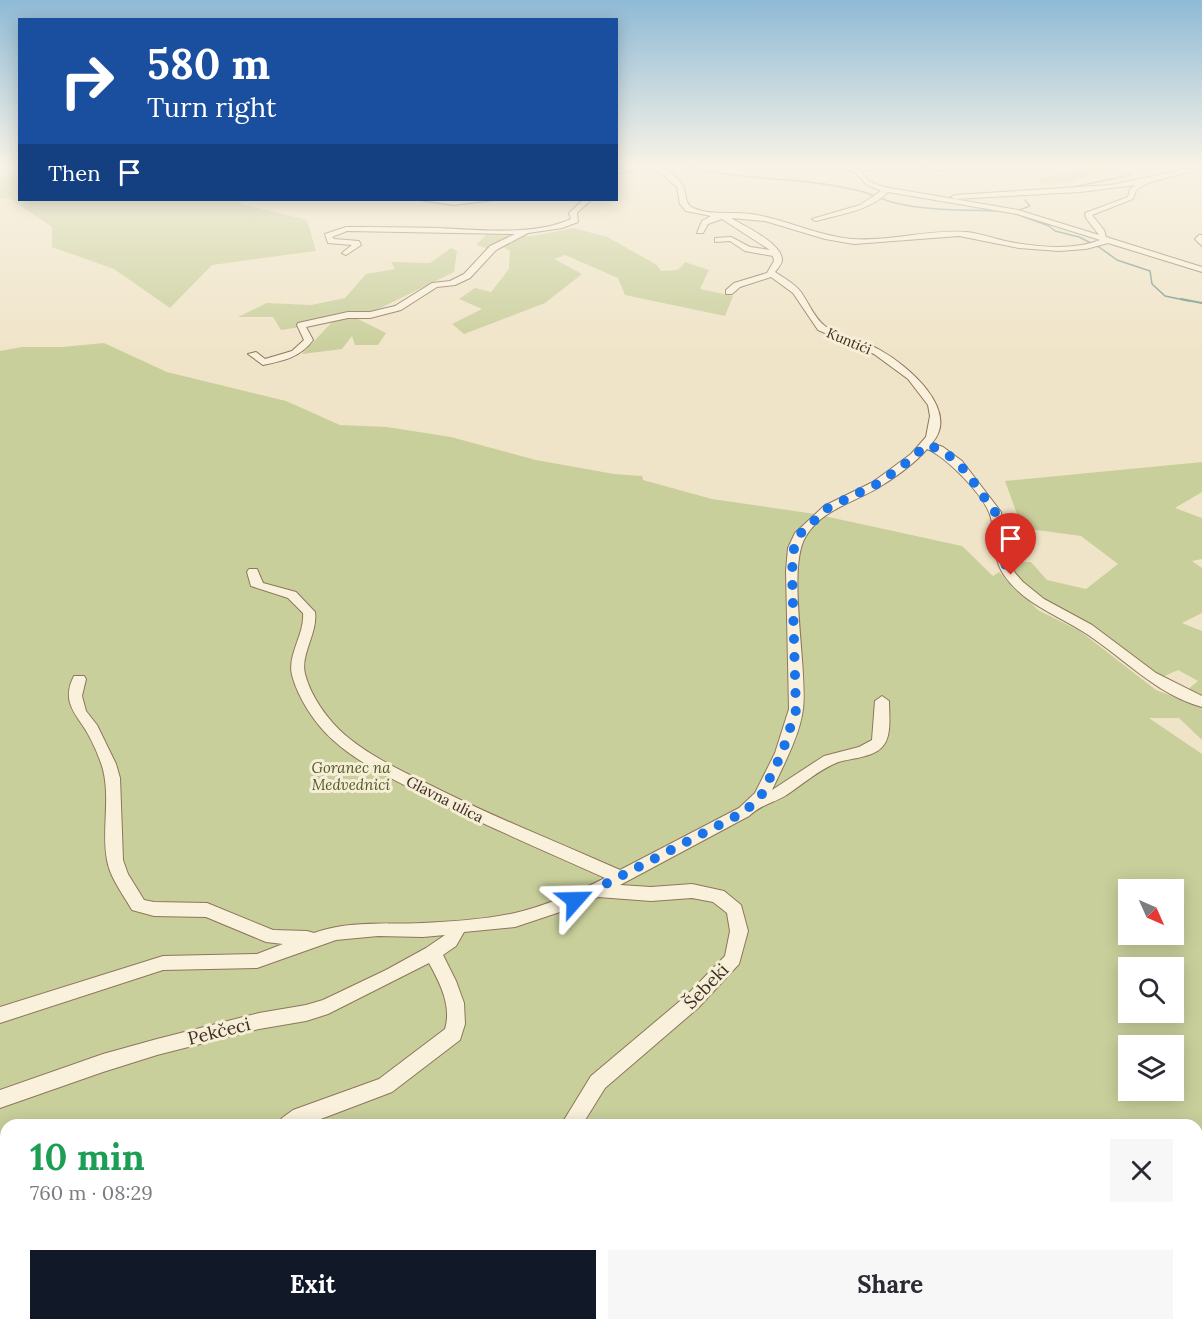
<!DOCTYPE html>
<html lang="en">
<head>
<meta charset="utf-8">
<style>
  body { margin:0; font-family:Lora,serif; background:#f7f7f7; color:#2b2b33; height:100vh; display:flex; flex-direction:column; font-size:22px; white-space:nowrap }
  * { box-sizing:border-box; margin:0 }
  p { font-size:20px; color:#7c7c81 }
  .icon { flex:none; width:33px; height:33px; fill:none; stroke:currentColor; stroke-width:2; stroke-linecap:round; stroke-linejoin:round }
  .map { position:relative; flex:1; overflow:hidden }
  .side { position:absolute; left:0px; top:1119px; width:1203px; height:212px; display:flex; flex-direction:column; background:#fff; border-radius:18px 18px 0 0; box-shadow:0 3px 15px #0003 }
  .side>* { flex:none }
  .guide { position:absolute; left:18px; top:18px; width:600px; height:183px; border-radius:0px; box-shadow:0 3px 15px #0003; background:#1a4fa0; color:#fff; overflow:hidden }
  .needle { width:39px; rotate:135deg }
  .fabs { position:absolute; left:1118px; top:879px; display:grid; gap:12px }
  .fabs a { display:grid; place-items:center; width:66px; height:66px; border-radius:0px; background:#fff; box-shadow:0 3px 15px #0003; font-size:30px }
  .pin { position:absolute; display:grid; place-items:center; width:51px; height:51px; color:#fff; margin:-62px -26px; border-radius:50% 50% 50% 0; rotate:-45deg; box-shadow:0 0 6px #0007 }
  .pin .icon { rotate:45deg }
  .me { position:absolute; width:66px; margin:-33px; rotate:65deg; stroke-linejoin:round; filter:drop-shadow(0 0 4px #0008) }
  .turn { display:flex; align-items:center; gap:21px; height:126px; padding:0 30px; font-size:27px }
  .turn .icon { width:78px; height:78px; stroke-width:2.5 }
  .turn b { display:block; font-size:42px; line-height:51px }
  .then { display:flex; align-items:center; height:57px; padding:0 30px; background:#0003; gap:12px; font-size:22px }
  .round { display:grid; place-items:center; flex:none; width:63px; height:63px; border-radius:0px; background:#f7f7f7 }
  .headline { display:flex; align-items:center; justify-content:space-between; height:102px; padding:0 30px }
  h1 { font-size:36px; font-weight:700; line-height:45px; color:#1e9e55 }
  .button { display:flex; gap:12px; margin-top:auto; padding:12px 30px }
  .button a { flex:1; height:69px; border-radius:0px; background:#111827; color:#fff; font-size:24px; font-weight:700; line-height:69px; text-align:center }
  .button a+a { background:#f7f7f7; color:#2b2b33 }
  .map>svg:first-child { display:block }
  .green { fill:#c9cf9b; fill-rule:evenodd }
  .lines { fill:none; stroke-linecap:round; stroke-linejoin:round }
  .stream-far1 { stroke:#6f938a; stroke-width:1.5 }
  .stream { stroke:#6f938a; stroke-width:2 }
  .minor-casing { stroke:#8d765c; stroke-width:2 }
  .minor { fill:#faf1dc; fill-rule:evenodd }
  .route { stroke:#1a73e8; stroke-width:10; stroke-dasharray:0 18 }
  .labels { text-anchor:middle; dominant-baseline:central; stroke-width:6; stroke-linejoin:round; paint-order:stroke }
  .far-street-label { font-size:14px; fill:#3d2e20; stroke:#f7eed8 }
  .park-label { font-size:15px; font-style:italic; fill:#4d5a26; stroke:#f7eed8 }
  .street-label { font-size:15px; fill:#3d2e20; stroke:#f7eed8 }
  .near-street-label { font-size:18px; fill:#3d2e20; stroke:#f7eed8 }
</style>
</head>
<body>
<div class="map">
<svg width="1202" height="1330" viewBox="0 0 1202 1330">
  <rect width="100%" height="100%" fill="#f0e4c8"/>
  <path class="green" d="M 1085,166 L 1119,166 L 1071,182 L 1043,184 L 1036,179 L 1066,173 Z
    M 8,174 L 19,174 L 20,200 L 244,200 L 240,204 L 307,220 L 316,251 L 212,265 L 170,308 L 114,269 L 52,247 L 52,227 L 9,198 L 0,199 L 0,178 Z
    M 574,228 L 607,237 L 657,265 L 661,271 L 678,270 L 685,262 L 709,270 L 700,289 L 733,296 L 725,316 L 625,295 L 618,278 L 565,255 L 554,259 L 582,274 L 545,303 L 464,334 L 452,324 L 482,309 L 459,299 L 475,288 L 491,292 L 509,269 L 510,251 L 503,247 L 492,250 L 476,245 L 486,235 L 532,236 Z
    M 451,248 L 457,251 L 454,272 L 358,319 L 386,333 L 378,345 L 355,345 L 352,336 L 342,349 L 302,354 L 332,322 L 281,330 L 273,317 L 238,317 L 267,303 L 311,305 L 345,298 L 366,274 L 395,269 L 391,262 L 430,263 Z
    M 104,343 L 167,372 L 286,401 L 340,425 L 387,427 L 451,437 L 536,460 L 614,474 L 642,476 L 643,480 L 712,499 L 815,514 L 962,546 L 993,576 L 999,572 L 1038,610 L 1080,631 L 1156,690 L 1202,707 L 1202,740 L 1179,718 L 1149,718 L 1202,754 L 1202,1330 L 0,1330 L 0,351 L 22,347 L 62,347 ZM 1128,890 L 1173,890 L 1173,934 L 1128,934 ZM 1128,968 L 1173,968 L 1173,1012 L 1128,1012 ZM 1128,1046 L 1173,1046 L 1173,1090 L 1128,1090 ZM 6,1125 L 1197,1125 L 1197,1324 L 6,1324 Z
    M 1202,462 L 1202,492 L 1175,508 L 1202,518 L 1202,559 L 1192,561 L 1202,568 L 1202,613 L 1182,623 L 1202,631 L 1202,697 L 1185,692 L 1198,681 L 1178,670 L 1156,680 L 1035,598 L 1012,575 L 1002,543 L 1013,550 L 1008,558 L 1017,562 L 1031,562 L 1047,580 L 1086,589 L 1118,564 L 1081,536 L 1022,528 L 1005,481 Z"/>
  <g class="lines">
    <path class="stream-far1" d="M 687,166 C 732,179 778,177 824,184 C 836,186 849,188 860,191 C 872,194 883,200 895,203 C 929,211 966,210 1001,211
      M 1068,188 L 1131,175 L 1130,171 L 1139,166
      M 1016,211 L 1030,206 L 1025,200
      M 1011,212 L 1049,226 L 1055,231 L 1079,237 L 1099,247 L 1117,260 L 1150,271 L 1152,284 L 1165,296 L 1189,301"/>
    <path class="stream" d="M 1181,299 L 1202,303"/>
    <g class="minor-casing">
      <path id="minor" d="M 632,166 L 644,166 L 616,174 L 616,170 Z
        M 652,166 C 663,166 680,177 684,188 C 686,195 685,204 693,208 C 712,216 731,211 751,214 C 786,219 817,236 852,239 C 890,242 928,229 966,232 C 979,233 992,238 1005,241 C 1034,247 1072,251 1100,240 L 1017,214 L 888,192 C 869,211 841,214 816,221 L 812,219 L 860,205 L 881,191 L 866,184 L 856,173 L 839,166 L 849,166 L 860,170 L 862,167 L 885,166 L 860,171 L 870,182 L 884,187 L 1018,210 L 1099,235 L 1086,218 L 1085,213 L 1128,197 L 1130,189 L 1135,185 L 1080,192 L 955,199 L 951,197 L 955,195 L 1111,185 L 1202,166 L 1202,168 L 1148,183 L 1136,190 L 1133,199 L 1092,215 L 1104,230 L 1106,237 L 1202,267 L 1202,272 L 1108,243 L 1086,249 L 1059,251 L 1019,248 L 959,236 L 854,244 L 825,239 L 765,221 L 731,218 C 744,226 782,243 782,260 C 782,264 778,268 775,272 C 784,278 795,284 801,292 C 808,302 815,319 825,326 C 839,337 864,341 880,350 C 907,365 961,410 932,443 L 943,447 L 962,461 L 1001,512 L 1007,556 L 1015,573 L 1023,582 L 1044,599 L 1092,625 L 1156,673 L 1202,696 L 1202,707 C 1155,694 1122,656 1082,631 C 1055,614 1023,603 1004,575 C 992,557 996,539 991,518 C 986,497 947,457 927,449 C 915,463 897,476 881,486 C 856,502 822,509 806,536 C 786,567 808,668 803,709 C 800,735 783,766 772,790 L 824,756 L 859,747 L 872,740 L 875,701 L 882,696 L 889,701 C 889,714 892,736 883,746 C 874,758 849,758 836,763 C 817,771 802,785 785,796 C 771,804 762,804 749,816 L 620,885 L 651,887 L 692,884 L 724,891 L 741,905 L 748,931 L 739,964 L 698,1008 L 605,1088 L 582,1125 L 561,1125 L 591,1076 L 686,996 L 725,956 L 730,931 L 727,913 L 713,902 L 692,898 L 651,901 L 598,897 L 581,905 L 515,927 L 464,932 L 456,946 L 443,955 L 456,981 L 464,1003 L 465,1024 L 460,1040 L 392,1092 L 305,1125 L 279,1125 L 282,1118 L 293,1110 L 379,1079 L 445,1029 C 452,1006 440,983 429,963 L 328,1014 L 306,1021 L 259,1029 L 157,1055 L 103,1072 L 0,1108 L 0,1090 L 103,1054 L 157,1039 L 259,1013 L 306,1005 L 323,1000 L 386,970 L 426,948 L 445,935 L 423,937 L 378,936 L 336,940 L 257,968 L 163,970 L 0,1023 L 0,1007 L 163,956 L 257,954 L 283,944 L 266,942 L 206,917 L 154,916 L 132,910 C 123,894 110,878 107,860 C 101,829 112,794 101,763 C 97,752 90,736 83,726 C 71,709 63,697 74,676 L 84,676 L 86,679 L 82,696 L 86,711 L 97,725 L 116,764 L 120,778 L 123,860 L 128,874 L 144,900 L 154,902 L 207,903 L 273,930 L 307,931 L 314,933 C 350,920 385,925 423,923 C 449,922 490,919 515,913 C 546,906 577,892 605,878 C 543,850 479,823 418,792 C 389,777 358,763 333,740 C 315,724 298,698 292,675 C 287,655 305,634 303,613 L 288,598 L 251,586 L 247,572 L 249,569 L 257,569 L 263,583 L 296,592 L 315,612 C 318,633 300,654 305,674 C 311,697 328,720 345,735 C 371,757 402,771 432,786 C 493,817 557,842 620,870 L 739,808 L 755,793 L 775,753 L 789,709 L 786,571 L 788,548 L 795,533 L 824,506 L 873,482 L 911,454 L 926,437 L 930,416 L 928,405 L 908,379 L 874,354 L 818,330 L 793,293 L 771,277 L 740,287 L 732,294 L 726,294 L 726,290 L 734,283 L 767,273 L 774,261 L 773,256 L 745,251 L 730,241 L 715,242 L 715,238 L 731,237 L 750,247 L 770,250 L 722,219 L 708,224 L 703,233 L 697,233 L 702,221 L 711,216 L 686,211 L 680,204 L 677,187 Z
        M 920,166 L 961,166 L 943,171 Z
        M 420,200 L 494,200 L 454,205 Z
        M 583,200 L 591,200 L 577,213 L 578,222 L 562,228 L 528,233 L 496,250 L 470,278 L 455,285 L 437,287 L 401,310 L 370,318 L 348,318 L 306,327 L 313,340 C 301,357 283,361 263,365 L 248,354 L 256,352 L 265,359 L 292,351 L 304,340 L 297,325 L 298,323 L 348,312 L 370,312 L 395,306 L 432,283 L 450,281 L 464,274 L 490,246 L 515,234 L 347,231 L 332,237 L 334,239 L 359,241 L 361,245 L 346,255 L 342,253 L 352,245 L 328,243 L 325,234 L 346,227 C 377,227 408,227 438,228 C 478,230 535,236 571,219 L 569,213 Z
        M 1199,235 L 1202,235 L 1202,246 L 1195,239 Z
        M 556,1324 L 580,1324 L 582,1330 L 558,1330 Z"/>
    </g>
    <use href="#minor" class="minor"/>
  </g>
  <linearGradient id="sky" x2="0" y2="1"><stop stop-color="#8fbad6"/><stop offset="0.47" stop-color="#f8f3e6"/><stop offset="1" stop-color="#f8f3e6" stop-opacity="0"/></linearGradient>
  <rect width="1202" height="352" fill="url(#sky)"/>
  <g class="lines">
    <path class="route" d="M 575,900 L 744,812 L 761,796 L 782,753 L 796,710 L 792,571 L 794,548 L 801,533 L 828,508 L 877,484 L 900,468 L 927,445 C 962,455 974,486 995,512 C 1004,535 995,549 1011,575"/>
  </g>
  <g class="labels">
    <g class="far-street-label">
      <text transform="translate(849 341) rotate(23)">Kuntići</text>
    </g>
    <g class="park-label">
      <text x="351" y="767">Goranec na<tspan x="351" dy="17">Medvednici</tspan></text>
    </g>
    <g class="street-label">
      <text transform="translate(445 799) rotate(27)">Glavna ulica</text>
    </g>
    <g class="near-street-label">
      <text transform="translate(706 986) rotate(-46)">Šebeki</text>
      <text transform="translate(219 1031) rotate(-14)">Pekčeci</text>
    </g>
  </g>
</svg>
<div class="fabs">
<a><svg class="needle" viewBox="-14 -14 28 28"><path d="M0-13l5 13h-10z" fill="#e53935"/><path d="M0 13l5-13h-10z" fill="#7c7c81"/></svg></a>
<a><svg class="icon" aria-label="search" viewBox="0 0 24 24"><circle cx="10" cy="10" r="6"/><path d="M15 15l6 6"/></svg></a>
<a><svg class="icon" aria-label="layers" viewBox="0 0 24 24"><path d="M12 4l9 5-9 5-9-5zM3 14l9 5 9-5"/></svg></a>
</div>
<div class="pin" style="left:1011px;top:575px;background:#d93025"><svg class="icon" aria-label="arrive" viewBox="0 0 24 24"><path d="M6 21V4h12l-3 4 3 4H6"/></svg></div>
<svg class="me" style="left:575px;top:900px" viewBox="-20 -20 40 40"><path d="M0-17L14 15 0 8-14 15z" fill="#1a73e8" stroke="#fff" stroke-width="4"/></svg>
<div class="guide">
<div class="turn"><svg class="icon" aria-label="right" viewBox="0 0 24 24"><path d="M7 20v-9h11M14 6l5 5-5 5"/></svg><div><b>580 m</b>Turn right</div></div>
<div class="then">Then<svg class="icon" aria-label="arrive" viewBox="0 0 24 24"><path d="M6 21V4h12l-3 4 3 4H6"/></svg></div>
</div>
<section class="side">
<div class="headline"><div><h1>10 min</h1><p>760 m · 08:29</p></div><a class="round"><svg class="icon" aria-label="close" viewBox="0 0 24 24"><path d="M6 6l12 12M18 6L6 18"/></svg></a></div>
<div class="button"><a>Exit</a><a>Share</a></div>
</section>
</div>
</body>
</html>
